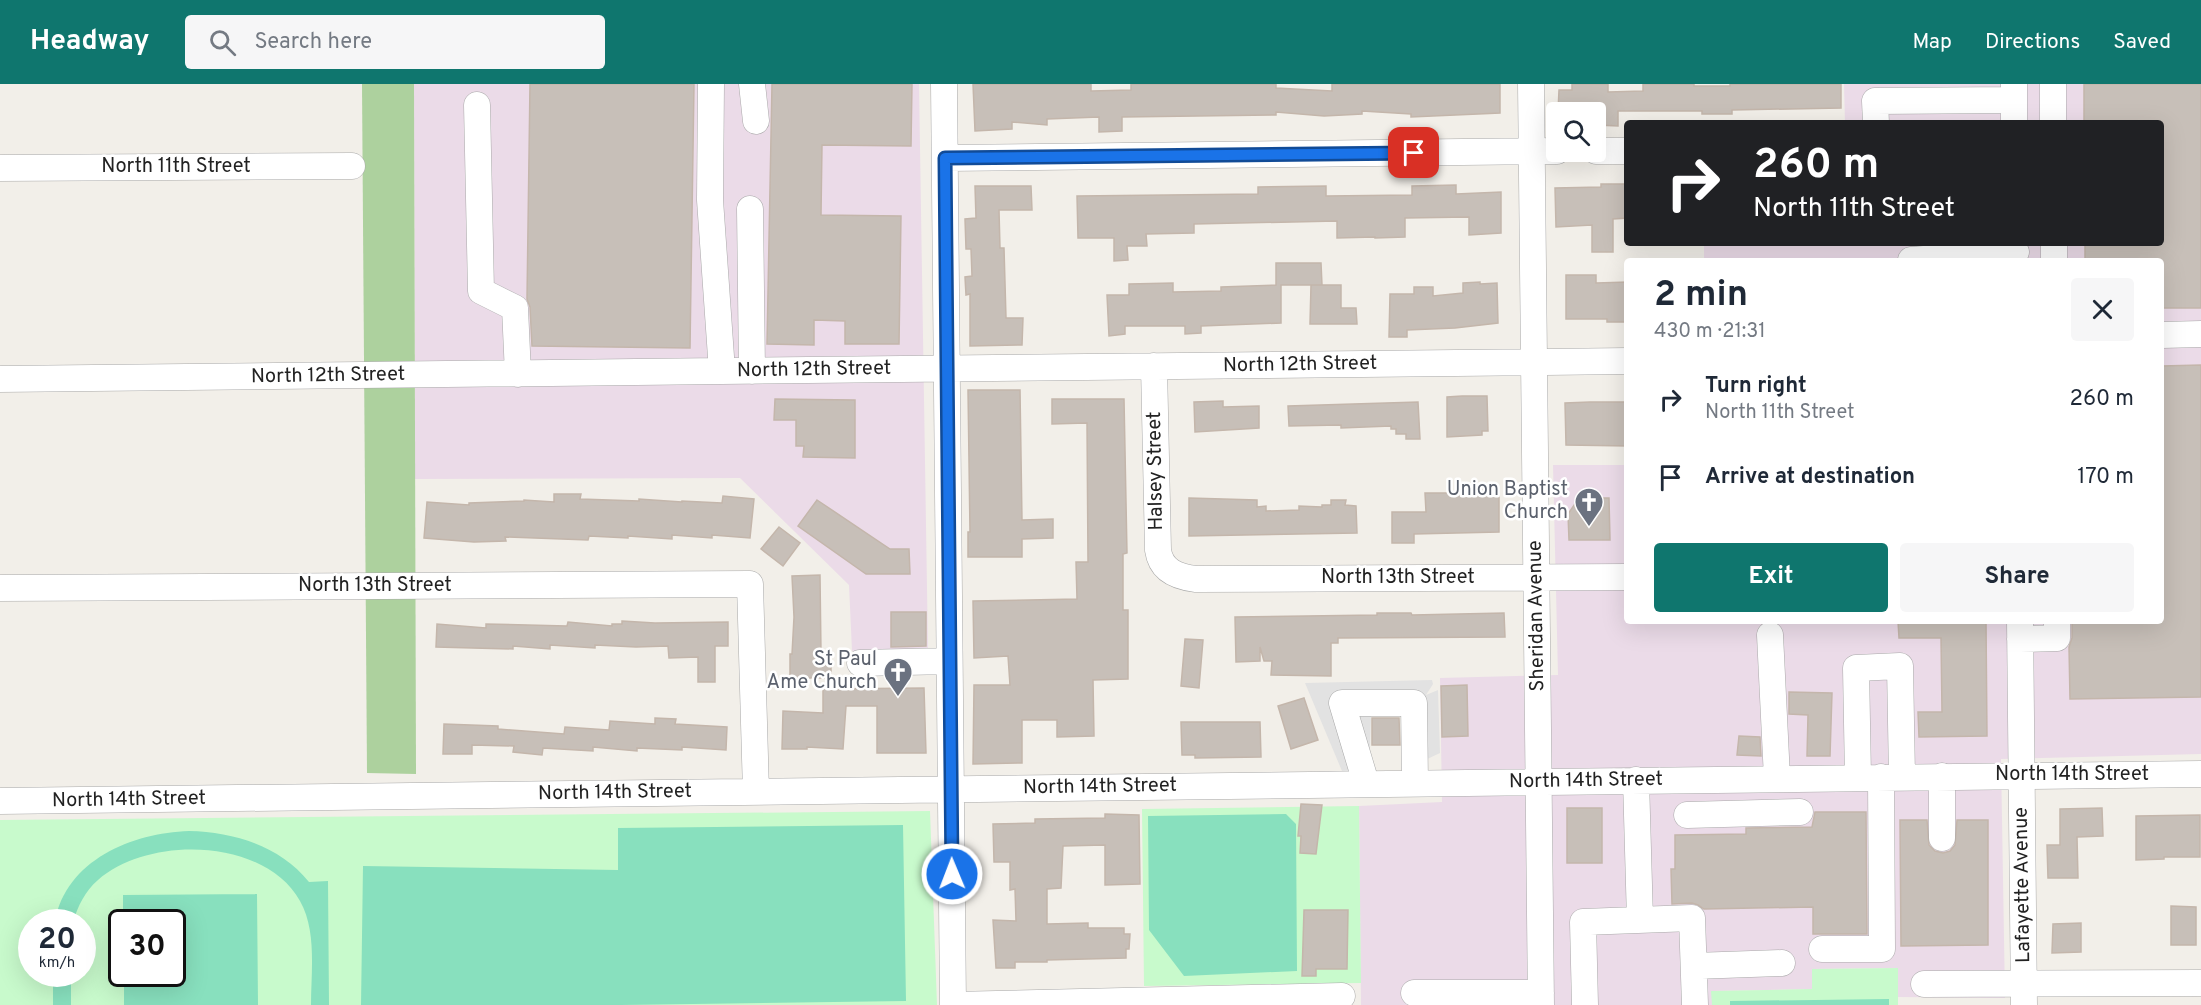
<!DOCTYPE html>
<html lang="en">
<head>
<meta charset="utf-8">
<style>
  body { margin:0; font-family:Overpass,sans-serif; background:#f6f6f7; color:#1f2937; height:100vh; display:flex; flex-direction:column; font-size:22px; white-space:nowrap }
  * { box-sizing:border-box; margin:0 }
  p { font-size:20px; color:#747a83 }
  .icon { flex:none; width:33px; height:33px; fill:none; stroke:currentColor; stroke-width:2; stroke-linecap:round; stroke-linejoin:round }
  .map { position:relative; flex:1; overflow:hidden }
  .panel { position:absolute; left:1624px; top:174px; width:540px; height:366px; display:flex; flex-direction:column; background:#fff; border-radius:6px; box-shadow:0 6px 24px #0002 }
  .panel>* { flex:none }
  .banner { position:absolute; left:1624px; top:36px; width:540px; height:126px; border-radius:6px; box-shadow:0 6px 24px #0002; background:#202124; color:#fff; overflow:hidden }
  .controls { position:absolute; left:1546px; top:18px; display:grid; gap:12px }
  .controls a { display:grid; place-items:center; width:60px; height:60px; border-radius:6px; background:#fff; box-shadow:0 6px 24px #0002; font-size:30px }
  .speed { position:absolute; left:18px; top:825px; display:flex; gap:12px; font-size:30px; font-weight:700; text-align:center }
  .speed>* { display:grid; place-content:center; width:78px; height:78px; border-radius:50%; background:#fff; box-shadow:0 6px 24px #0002; line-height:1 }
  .speed small { font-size:15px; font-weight:400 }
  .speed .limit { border:3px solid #111; border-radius:9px; background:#fff; color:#111 }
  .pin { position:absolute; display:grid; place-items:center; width:51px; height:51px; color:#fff; margin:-26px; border-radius:12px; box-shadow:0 3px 9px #0006 }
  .me { position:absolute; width:66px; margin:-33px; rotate:359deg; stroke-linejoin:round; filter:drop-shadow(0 0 4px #0008) }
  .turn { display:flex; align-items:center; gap:21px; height:126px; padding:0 30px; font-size:27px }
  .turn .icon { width:78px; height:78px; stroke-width:2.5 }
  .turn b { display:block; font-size:42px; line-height:51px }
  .round { display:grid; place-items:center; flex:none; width:63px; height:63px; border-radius:6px; background:#f6f6f7 }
  .summary { display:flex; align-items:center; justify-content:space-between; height:102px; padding:0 30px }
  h1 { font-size:36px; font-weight:700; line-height:45px }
  .action { display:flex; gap:12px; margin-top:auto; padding:12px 30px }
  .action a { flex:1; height:69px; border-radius:6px; background:#0f766e; color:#fff; font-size:24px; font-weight:700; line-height:69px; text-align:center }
  .action a+a { background:#f6f6f7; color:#1f2937 }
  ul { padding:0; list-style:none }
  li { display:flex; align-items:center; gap:18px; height:78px; padding:0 30px }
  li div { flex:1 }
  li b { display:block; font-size:22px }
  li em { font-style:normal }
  header { display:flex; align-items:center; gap:36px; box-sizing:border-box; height:84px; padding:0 30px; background:#0f766e; color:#fff }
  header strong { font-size:28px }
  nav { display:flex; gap:33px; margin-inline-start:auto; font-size:21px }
  .search { width:420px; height:54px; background:#f6f6f7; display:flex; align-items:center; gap:15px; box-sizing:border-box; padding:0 21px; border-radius:6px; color:#747a83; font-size:22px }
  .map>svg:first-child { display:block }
  .industrial { fill:#ebdbe8 }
  .forest { fill:#add19e }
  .park { fill:#c8facc; fill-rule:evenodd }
  .pitch { fill:#88e0be }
  .parking { fill:#e2e2e2 }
  .building { fill:#c7bfb8; stroke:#c4b6ab; stroke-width:1.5 }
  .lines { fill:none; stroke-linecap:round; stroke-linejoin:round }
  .minor-casing { stroke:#a9a9a9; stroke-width:27 }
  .minor { stroke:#fff; stroke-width:26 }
  .route-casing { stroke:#114b97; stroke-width:15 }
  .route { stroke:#1a73e8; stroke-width:10 }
  .labels { text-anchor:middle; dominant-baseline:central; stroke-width:5; stroke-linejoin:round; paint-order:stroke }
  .street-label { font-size:20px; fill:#222; stroke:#fff }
  .worship-label { font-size:20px; fill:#5b616d; stroke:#fff; text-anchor:end }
</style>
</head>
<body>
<header>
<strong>Headway</strong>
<div class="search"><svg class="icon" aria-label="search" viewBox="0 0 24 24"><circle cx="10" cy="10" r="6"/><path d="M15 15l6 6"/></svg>Search here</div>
<nav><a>Map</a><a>Directions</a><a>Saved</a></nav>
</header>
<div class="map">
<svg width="2201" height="921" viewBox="0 0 2201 921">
  <rect width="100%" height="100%" fill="#f2efe9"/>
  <path class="industrial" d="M 414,0 L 919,0 L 928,567 L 852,567 L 849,501 L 740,394 L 415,395 Z
    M 1844,0 L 2201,0 L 2201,670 L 2001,675 L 2005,914 L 1898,913 L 1897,884 L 1812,885 L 1812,905 L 1712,907 L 1712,921 L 1361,921 L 1359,722 L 1442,718 L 1440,594 L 1558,591 L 1553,381 L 1627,381 L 1628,537 L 2162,537 L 2162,177 L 1704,177 L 1704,159 L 2162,159 L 2162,39 L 1845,39 Z"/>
  <path class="forest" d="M 362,0 L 414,0 L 416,690 L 367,689 Z"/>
  <path class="park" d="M 1359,722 L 1361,899 L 1144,902 L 1142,725 Z
    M 930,727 L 937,921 L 0,921 L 0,736 ZM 32,838 L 82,838 L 82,890 L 32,890 ZM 122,838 L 172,838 L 172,890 L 122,890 Z
    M 1898,884 L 1898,921 L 1712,921 L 1711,907 L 1812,905 L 1812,885 Z"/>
  <path class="pitch" d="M 1286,730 L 1296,740 L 1297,887 L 1184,892 L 1149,846 L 1148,732 Z
    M 903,741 L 906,917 L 621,921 L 361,921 L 363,782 L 618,786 L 618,744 Z
    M 189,747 C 234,748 280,762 309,798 L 328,797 L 329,921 L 311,921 C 311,888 317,847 300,817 C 265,754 149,751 98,796 C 85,807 78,822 73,838 L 55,838 C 66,776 132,749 189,747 Z
    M 257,810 L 258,921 L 124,921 L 124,890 L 172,890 L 172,838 L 123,838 L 123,811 Z
    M 53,890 L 71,890 L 71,921 L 53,921 Z
    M 1889,915 L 1889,921 L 1730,921 L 1730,917 Z"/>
  <path class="parking" d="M 1432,596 L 1433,600 L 1426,611 L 1438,606 L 1440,669 L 1423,677 L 1407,631 L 1371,631 L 1370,664 L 1366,666 L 1372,686 L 1342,687 L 1305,599 Z"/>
  <path class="building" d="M 530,0 L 694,0 L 690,264 L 532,262 L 530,223 L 527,215 Z
    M 772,0 L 912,0 L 911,62 L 822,61 L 821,131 L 901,132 L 899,260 L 845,260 L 845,237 L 814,236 L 814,261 L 767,260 Z
    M 973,0 L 1091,0 L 1091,7 L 1131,6 L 1131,0 L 1276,0 L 1276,4 L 1332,7 L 1332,0 L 1500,0 L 1500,29 L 1411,33 L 1411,30 L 1362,27 L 1362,30 L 1324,32 L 1276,28 L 1276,31 L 1122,33 L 1122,47 L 1099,48 L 1099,33 L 1047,35 L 1047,41 L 1012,38 L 1012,45 L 975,47 Z
    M 1572,0 L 1608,0 L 1608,8 L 1643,7 L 1643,0 L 1694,0 L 1694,2 L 1730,2 L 1730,0 L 1841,0 L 1841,24 L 1732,26 L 1732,30 L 1702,30 L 1702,27 L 1618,27 L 1618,42 L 1596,41 L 1596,28 L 1558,28 L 1559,6 L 1572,6 Z
    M 2084,0 L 2201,0 L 2201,224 L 2162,224 L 2162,177 L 2085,177 L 2085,159 L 2162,159 L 2162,39 L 2084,39 Z
    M 1601,100 L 1626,100 L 1628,134 L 1613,135 L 1613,168 L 1592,168 L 1592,141 L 1556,143 L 1555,104 L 1601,103 Z
    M 1456,101 L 1456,110 L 1501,108 L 1501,149 L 1469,151 L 1469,133 L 1405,134 L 1405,153 L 1375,154 L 1375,153 L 1337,154 L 1337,137 L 1194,140 L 1194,149 L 1146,150 L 1147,162 L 1127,162 L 1128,176 L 1114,177 L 1114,154 L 1078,154 L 1077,112 L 1258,110 L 1258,103 L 1326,102 L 1326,112 L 1412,111 L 1412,102 Z
    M 975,102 L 1031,102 L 1032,126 L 999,126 L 1000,164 L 1004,164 L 1006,234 L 1023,234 L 1022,261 L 970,262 L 970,210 L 966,211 L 965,193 L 972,192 L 971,165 L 966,165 L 965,135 L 976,134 Z
    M 1276,179 L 1321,179 L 1322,201 L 1281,201 L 1281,239 L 1201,242 L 1201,249 L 1185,250 L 1185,242 L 1125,242 L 1125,250 L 1109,252 L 1107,211 L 1129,211 L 1129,200 L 1173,199 L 1173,208 L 1221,207 L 1221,203 L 1276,201 Z
    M 1566,191 L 1596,191 L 1596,199 L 1628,198 L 1628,238 L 1607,238 L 1607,235 L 1566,235 Z
    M 1480,198 L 1480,200 L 1497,199 L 1498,239 L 1455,244 L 1407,246 L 1407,253 L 1389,253 L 1390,210 L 1414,210 L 1414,203 L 1433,203 L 1433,212 L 1463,209 L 1463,199 Z
    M 1311,201 L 1341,201 L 1341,224 L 1356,224 L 1357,240 L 1310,240 Z
    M 2201,281 L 2201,613 L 2070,615 L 2069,563 L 2072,554 L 2072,537 L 2162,537 L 2162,282 Z
    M 968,306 L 1020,306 L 1022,436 L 1053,435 L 1053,454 L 1022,455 L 1022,473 L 968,473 L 968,448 L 970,448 Z
    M 1462,312 L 1487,312 L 1488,347 L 1482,347 L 1482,351 L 1447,353 L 1447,313 Z
    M 775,315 L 855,316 L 855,374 L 803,373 L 804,362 L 796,362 L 796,336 L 774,336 Z
    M 1052,315 L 1124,315 L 1127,469 L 1123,470 L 1123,526 L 1128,526 L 1128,595 L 1093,596 L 1094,652 L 1057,653 L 1057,636 L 1022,636 L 1022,679 L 973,680 L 974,601 L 1010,601 L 1008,572 L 974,574 L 973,517 L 1077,515 L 1076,478 L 1088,478 L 1087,339 L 1052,340 Z
    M 1223,317 L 1223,323 L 1259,322 L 1259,344 L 1195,348 L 1194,318 Z
    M 1418,318 L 1420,355 L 1406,355 L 1406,350 L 1396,350 L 1396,345 L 1391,345 L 1391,342 L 1341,344 L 1341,341 L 1289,342 L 1288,322 Z
    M 1590,318 L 1628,318 L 1628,362 L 1566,361 L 1565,319 Z
    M 1470,405 L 1499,405 L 1499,448 L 1414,450 L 1414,459 L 1392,459 L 1392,428 L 1426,428 L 1425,409 L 1470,409 Z
    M 554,410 L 581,410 L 580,415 L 639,417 L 639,415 L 682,418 L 682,417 L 722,419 L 723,412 L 754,415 L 750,454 L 712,451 L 712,454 L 672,451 L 672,455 L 628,452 L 628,454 L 589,452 L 588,456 L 505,453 L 506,457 L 474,458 L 424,454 L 427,418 L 469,421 L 469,419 L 524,417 L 524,416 L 554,418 Z
    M 1189,414 L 1257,416 L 1257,423 L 1266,422 L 1266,427 L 1299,426 L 1299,422 L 1322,423 L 1322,421 L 1331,421 L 1331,416 L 1346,416 L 1345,421 L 1356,422 L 1357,449 L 1189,452 Z
    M 1579,414 L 1609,414 L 1610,456 L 1569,456 L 1568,430 Z
    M 817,416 L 890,465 L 909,465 L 910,490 L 866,490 L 798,442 Z
    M 779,443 L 800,459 L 783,482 L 761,465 Z
    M 820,491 L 821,569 L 831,569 L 831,594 L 790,594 L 790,570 L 792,570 L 794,533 L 792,492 Z
    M 891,528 L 926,528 L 926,562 L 891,563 Z
    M 1377,529 L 1411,529 L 1412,531 L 1504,529 L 1505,553 L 1338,554 L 1338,559 L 1331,559 L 1331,592 L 1271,591 L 1272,577 L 1264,577 L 1260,563 L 1260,577 L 1236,578 L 1235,533 L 1377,531 Z
    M 622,537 L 655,539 L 728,538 L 728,562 L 715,562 L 715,598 L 698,598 L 698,573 L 669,574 L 668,562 L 636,563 L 595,561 L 595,564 L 550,561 L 550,565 L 513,562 L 513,565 L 436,563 L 437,540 L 486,544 L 486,540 L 567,542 L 568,538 L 612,542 L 612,540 L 622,540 Z
    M 1898,537 L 1986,537 L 1987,652 L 1919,653 L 1918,628 L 1942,628 L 1941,554 L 1899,554 Z
    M 1185,555 L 1203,556 L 1199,604 L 1181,602 Z
    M 1467,601 L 1468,652 L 1442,653 L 1441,602 Z
    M 924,604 L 926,669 L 877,669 L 877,622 L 846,622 L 843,665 L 807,663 L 807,665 L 782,665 L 783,627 L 823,629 L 823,605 Z
    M 1789,608 L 1832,609 L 1830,672 L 1807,672 L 1808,631 L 1789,630 Z
    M 1304,614 L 1318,656 L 1291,665 L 1278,622 Z
    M 655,634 L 676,635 L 675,640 L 727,643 L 726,666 L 682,663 L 682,666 L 637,664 L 637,667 L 593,663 L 593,667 L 543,664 L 542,671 L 513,668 L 514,662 L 472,661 L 472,670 L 443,670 L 444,640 L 498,642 L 498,645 L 564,650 L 565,643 L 609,646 L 610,637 L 655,640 Z
    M 1372,634 L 1399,634 L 1400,661 L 1372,661 Z
    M 1181,638 L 1260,638 L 1261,673 L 1195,674 L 1195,671 L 1182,671 Z
    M 1739,652 L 1760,653 L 1761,672 L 1737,671 Z
    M 1301,720 L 1322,721 L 1316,770 L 1300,769 L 1301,752 L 1298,752 Z
    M 1567,724 L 1602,724 L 1602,779 L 1567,779 Z
    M 2102,724 L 2103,752 L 2077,753 L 2078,794 L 2048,794 L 2047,761 L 2060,761 L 2060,725 Z
    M 1815,728 L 1866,728 L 1867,850 L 1813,850 L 1813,823 L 1704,825 L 1698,821 L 1692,819 L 1672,820 L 1671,785 L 1675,785 L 1675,751 L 1746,750 L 1746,744 L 1812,743 Z
    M 1105,730 L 1139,731 L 1140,800 L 1105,801 L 1105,761 L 1063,762 L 1061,804 L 1047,805 L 1047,840 L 1088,839 L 1088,844 L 1124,844 L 1124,850 L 1130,850 L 1129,865 L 1126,865 L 1126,874 L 1047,876 L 1047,878 L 1015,878 L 1015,884 L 996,884 L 993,836 L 1016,837 L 1015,805 L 1010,806 L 1010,778 L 994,778 L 993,740 L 1035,739 L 1035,735 L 1105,734 Z
    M 2200,731 L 2200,773 L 2164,773 L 2164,775 L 2136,776 L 2136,732 Z
    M 1900,736 L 1927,736 L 1929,761 L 1935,767 L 1943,769 L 1950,767 L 1955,761 L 1957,736 L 1988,736 L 1988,861 L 1901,862 Z
    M 2171,822 L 2196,823 L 2196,861 L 2171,861 Z
    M 1304,826 L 1348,826 L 1347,885 L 1316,885 L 1316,892 L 1302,892 Z
    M 2081,839 L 2081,868 L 2052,869 L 2053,840 Z"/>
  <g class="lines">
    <g class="minor-casing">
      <path id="minor" d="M 711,0 L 710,116 L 722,287
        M 752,0 L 756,37
        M 944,0 L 953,921
        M 1531,0 L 1541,921
        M 2014,0 L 2014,39
        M 2053,0 L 2053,39
        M 477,21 L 481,207 L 515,224 L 518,290
        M 1876,39 L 1875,17 L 2014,16
        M 1596,67 L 1628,67
        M 945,74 L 1557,67
        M 0,84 L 352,82
        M 750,125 L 752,287
        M 2054,159 L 2054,177
        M 1911,176 L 2016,168
        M 2162,251 L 2201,250
        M 1154,282 L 1158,466 C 1161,487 1178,493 1196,495 L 1628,493
        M 0,295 L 1628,277
        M 0,504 L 750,500 L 756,708
        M 2020,537 L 2024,921
        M 1770,551 L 1777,694
        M 2020,555 L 2057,554 L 2057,537
        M 860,579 L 949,577
        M 1942,692 L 1942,754
        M 1858,693 L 1856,584 L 1900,582 L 1902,693
        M 1636,696 L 1640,836
        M 1366,699 L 1342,619 L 1414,619 L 1415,699
        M 0,717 L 2201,690
        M 1687,731 L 1800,728
        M 1822,865 L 1882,865 L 1881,693
        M 1694,882 L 1782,879
        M 1924,900 L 2201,899
        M 1414,909 L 1541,909
        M 953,921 L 1342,912
        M 1585,921 L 1583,838 L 1692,834 L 1695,921"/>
    </g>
    <use href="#minor" class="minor"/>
  </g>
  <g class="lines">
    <g class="route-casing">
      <path id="route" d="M 952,790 L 945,74 L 1414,69"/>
    </g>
    <use href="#route" class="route"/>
  </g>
  <defs>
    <g id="church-pin" transform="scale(1.5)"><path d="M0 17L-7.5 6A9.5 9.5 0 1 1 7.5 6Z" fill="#6b7280" stroke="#fff"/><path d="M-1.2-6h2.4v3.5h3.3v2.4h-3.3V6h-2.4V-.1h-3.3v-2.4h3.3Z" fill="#fff"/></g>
  </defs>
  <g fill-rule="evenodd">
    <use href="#church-pin" x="1589" y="418"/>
    <use href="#church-pin" x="898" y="588"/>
  </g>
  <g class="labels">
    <g class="street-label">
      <text x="176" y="83">North 11th Street</text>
      <text transform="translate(1300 281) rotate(-1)">North 12th Street</text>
      <text transform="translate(814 286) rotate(-1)">North 12th Street</text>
      <text transform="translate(328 292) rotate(-1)">North 12th Street</text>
      <text transform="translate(1156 387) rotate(-91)">Halsey Street</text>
      <text x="1398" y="494">North 13th Street</text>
      <text x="375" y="502">North 13th Street</text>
      <text transform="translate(1537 532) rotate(-91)">Sheridan Avenue</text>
      <text x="2072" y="691">North 14th Street</text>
      <text transform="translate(1586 697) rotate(-1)">North 14th Street</text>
      <text transform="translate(1100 703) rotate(-1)">North 14th Street</text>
      <text transform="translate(615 709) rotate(-1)">North 14th Street</text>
      <text transform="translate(129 716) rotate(-1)">North 14th Street</text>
      <text transform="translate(2023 801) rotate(-91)">Lafayette Avenue</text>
    </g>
    <g class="worship-label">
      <text x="1568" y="406">Union Baptist<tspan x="1568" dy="23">Church</tspan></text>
      <text x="877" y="576">St Paul<tspan x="877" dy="23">Ame Church</tspan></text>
    </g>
  </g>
</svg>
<div class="controls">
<a><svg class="icon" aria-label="search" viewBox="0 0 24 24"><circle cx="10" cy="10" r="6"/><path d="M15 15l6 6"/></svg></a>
</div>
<div class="speed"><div>20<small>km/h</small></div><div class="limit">30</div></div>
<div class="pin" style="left:1414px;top:69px;background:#d93025"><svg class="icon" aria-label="arrive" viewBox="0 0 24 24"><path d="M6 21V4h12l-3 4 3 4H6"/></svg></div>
<svg class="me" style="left:952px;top:790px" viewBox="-20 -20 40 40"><circle r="17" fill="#1a73e8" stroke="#fff" stroke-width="3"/><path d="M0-11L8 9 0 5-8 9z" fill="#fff"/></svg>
<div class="banner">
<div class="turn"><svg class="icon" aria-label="right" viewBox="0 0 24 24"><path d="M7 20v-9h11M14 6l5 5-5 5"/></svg><div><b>260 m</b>North 11th Street</div></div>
</div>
<section class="panel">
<div class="summary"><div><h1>2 min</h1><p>430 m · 21:31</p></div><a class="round"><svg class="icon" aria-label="close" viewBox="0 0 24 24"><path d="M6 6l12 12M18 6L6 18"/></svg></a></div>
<ul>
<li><svg class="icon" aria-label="right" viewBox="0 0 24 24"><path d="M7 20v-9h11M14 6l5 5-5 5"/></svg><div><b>Turn right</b><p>North 11th Street</p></div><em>260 m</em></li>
<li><svg class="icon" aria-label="arrive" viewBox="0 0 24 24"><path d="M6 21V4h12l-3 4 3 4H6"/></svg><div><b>Arrive at destination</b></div><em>170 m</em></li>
</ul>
<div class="action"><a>Exit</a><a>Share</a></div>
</section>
</div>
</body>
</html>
